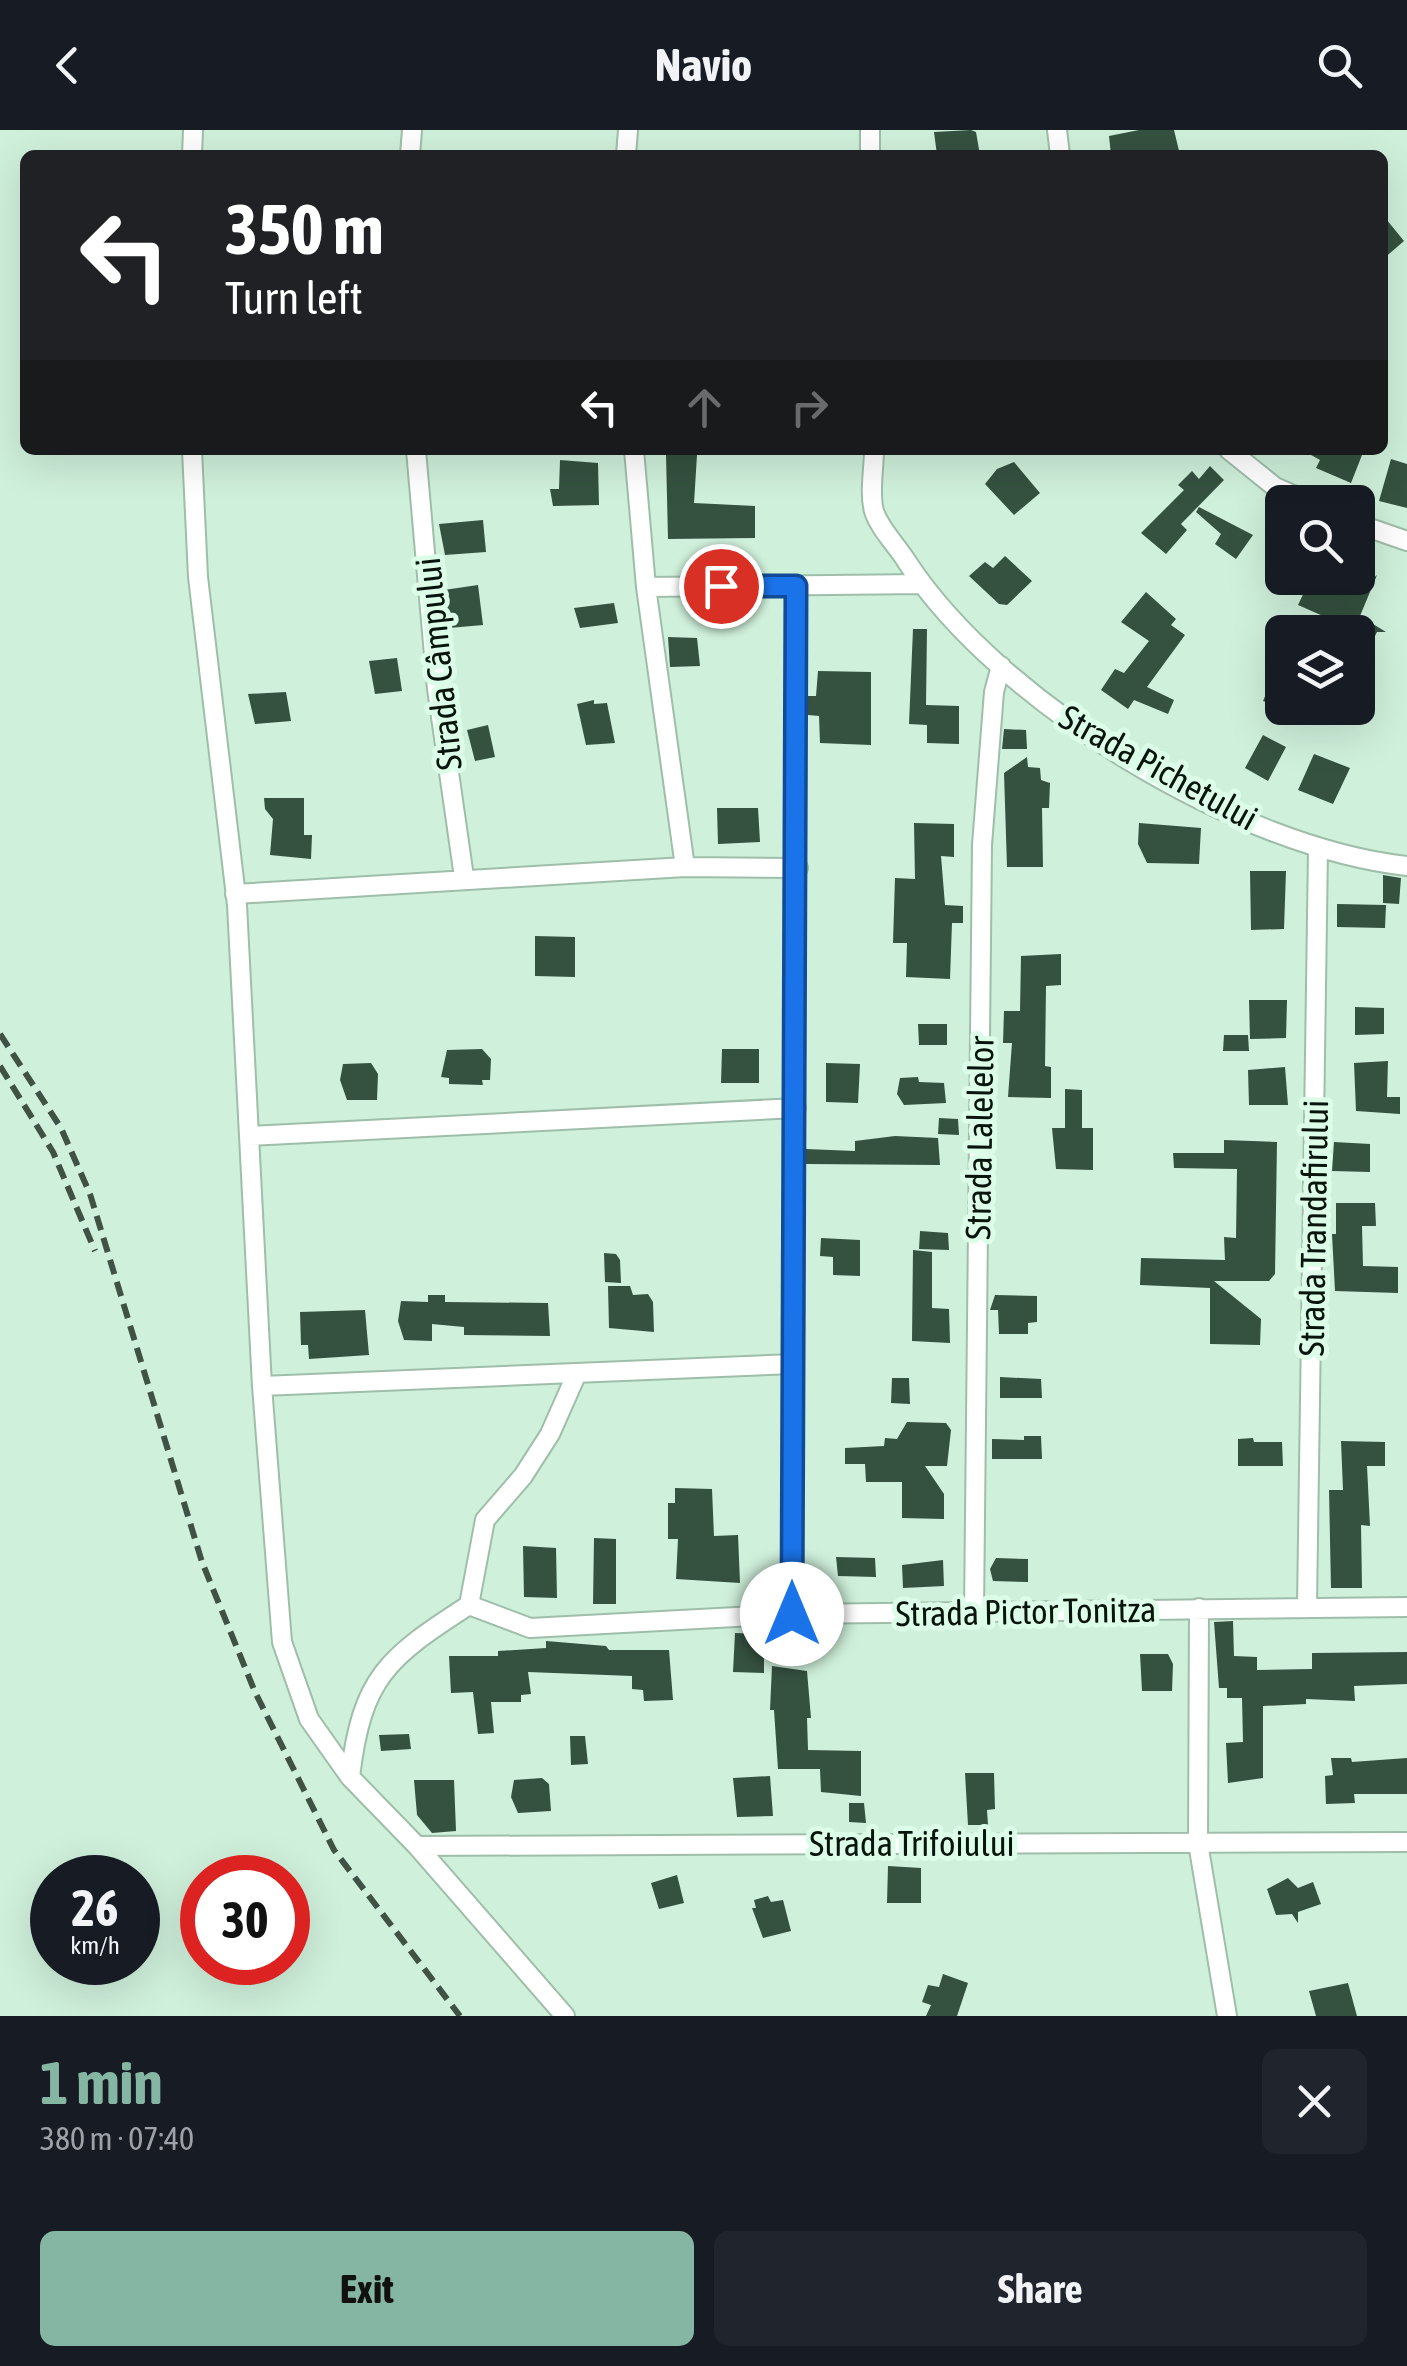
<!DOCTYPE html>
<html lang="en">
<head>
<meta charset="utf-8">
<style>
  body { margin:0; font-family:"Asap Condensed",sans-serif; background:#20242c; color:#f1f3f6; height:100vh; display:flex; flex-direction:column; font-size:38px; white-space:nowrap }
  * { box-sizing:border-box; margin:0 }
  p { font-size:32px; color:#9ea1a6 }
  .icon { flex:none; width:55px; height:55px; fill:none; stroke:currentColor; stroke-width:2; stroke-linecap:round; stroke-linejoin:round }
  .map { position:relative; height:1886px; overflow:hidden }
  .drawer { display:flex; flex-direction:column; background:#171b24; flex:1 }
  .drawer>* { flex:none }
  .banner { position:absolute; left:20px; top:20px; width:1368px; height:305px; border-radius:15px; box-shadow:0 10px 40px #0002; background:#202124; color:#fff; overflow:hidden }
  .buttons { position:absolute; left:1265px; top:355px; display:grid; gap:20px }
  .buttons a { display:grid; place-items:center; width:110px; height:110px; border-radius:15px; background:#171b24; box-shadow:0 10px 40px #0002; font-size:50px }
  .speed { position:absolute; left:30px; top:1725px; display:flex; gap:20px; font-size:50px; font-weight:700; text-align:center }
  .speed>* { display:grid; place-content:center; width:130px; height:130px; border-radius:50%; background:#171b24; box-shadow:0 10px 40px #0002; line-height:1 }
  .speed small { font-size:25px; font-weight:400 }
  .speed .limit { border:15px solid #d22; background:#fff; color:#111 }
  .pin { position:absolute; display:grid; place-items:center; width:85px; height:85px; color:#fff; margin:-42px; border:5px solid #fff; border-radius:50%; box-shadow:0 2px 10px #0007 }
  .me { position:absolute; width:110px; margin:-55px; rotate:0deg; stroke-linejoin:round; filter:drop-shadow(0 0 8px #0008) }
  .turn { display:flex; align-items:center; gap:35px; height:210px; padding:0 40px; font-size:45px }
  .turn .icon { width:130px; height:130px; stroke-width:2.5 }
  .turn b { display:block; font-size:70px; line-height:85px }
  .lanes { display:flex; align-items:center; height:95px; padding:0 40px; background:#0003; justify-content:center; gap:50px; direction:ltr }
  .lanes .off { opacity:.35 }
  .round { display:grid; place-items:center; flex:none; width:105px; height:105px; border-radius:15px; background:#20242c }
  .overview { display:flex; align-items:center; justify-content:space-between; height:170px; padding:0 40px }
  h1 { font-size:60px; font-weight:700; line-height:75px; color:#85b5a3 }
  .primary-button { display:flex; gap:20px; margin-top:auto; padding:20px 40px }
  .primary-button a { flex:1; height:115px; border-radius:15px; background:#85b5a3; color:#111; font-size:40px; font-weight:700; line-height:115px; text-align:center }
  .primary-button a+a { background:#20242c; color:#f1f3f6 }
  header { display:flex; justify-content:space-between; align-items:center; height:130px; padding:0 40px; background:#171b24; font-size:45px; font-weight:700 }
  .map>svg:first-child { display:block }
  .building { fill:#355140 }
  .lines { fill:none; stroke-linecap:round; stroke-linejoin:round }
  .minor-casing { stroke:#9fbeaa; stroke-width:22 }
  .minor { stroke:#fff; stroke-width:18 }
  .rail { stroke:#405146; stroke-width:6; stroke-dasharray:15 8; stroke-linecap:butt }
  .route-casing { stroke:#114b97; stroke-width:25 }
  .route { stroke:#1a73e8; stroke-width:18 }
  .labels { text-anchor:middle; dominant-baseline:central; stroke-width:10; stroke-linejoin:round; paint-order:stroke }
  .street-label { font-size:35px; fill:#09140d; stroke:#dcfde8 }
</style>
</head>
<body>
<header><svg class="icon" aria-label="back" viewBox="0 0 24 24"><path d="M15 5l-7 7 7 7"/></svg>Navio<svg class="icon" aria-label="search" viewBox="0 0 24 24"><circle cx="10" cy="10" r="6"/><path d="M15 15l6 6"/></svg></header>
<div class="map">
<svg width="1407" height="1886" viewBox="0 0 1407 1886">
  <rect width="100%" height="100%" fill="#cff0db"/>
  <path class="building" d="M 971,0 L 976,2 L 980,25 L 937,25 L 934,2 Z
    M 1139,0 L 1174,0 L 1180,25 L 1111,25 L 1109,6 Z
    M 1382,84 L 1404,111 L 1382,130 Z
    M 1302,320 L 1352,320 L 1362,325 L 1351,353 L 1316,338 L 1320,330 Z
    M 666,325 L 697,325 L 694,373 L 755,376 L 755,408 L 668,409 Z
    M 1391,329 L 1407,334 L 1407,378 L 1379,371 Z
    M 560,330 L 598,333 L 599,375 L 553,376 L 550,359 L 559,359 Z
    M 1014,332 L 1040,363 L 1014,385 L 985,354 L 997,339 Z
    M 1210,336 L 1224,350 L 1181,394 L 1187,400 L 1166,424 L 1141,403 L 1184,360 L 1178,355 L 1192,341 L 1199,349 Z
    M 1199,377 L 1253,405 L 1236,429 L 1215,414 L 1221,404 L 1196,382 Z
    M 483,390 L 486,422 L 445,425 L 439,394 Z
    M 1005,426 L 1032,451 L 1007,475 L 999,474 L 969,446 L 985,432 L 993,438 Z
    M 1377,445 L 1360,486 L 1386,502 L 1377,502 L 1358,540 L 1358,502 L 1327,502 L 1323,486 L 1298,475 L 1310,450 L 1324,449 L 1355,464 Z
    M 478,455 L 483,495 L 449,498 L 444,460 Z
    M 1146,462 L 1176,489 L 1171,495 L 1185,505 L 1147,557 L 1174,570 L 1168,584 L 1134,570 L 1128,579 L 1101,560 L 1115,539 L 1124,543 L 1149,511 L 1121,492 Z
    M 614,473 L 618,493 L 580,498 L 574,478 Z
    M 913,499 L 927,499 L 926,575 L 959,576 L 959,614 L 927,613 L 927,595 L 909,594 Z
    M 668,507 L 697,508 L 700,536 L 670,537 Z
    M 1282,527 L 1282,578 L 1263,571 Z
    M 397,528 L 402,561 L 375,564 L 369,531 Z
    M 818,541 L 871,542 L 871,615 L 820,613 L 819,586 L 808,585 L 808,566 L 816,566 Z
    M 286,562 L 291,591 L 255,594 L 248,564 Z
    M 594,570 L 594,574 L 607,573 L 615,613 L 586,615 L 577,574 Z
    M 488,595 L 495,627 L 475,631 L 467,600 Z
    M 1004,599 L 1026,600 L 1027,619 L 1002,619 Z
    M 1263,605 L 1286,617 L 1268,651 L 1245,638 Z
    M 1314,624 L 1350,638 L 1333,674 L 1298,660 Z
    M 1027,627 L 1028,637 L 1040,638 L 1041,650 L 1050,653 L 1049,678 L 1042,678 L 1043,737 L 1007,737 L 1004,643 Z
    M 264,668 L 304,668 L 304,705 L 312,705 L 311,729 L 270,725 L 273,689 L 265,679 Z
    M 717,678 L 758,678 L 760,712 L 718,714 Z
    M 914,693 L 954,694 L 954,727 L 941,726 L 945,775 L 963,776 L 963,793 L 952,793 L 950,849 L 906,847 L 907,813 L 893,813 L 895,748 L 915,749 Z
    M 1139,693 L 1201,698 L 1199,734 L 1147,733 L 1138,714 Z
    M 1250,741 L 1286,741 L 1284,799 L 1251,800 Z
    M 1383,745 L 1401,748 L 1399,774 L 1383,773 Z
    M 1337,774 L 1386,775 L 1385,798 L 1337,797 Z
    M 535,806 L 575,807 L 575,847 L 535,846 Z
    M 1061,824 L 1061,855 L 1046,856 L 1045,936 L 1051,937 L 1051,968 L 1008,967 L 1012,913 L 1003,913 L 1004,881 L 1020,881 L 1021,826 Z
    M 1249,870 L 1287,870 L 1286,908 L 1250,909 Z
    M 1355,877 L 1384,878 L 1384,904 L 1355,905 Z
    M 918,894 L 947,894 L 947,915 L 919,915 Z
    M 1224,905 L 1248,905 L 1249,921 L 1223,921 Z
    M 482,919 L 491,929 L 490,950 L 482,950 L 483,955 L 449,954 L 449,948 L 441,947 L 447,920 Z
    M 722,919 L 759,919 L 759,953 L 721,953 Z
    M 1388,931 L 1387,967 L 1400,967 L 1400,984 L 1356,981 L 1354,933 Z
    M 371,933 L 378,944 L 377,970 L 347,970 L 340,950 L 343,934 Z
    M 826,933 L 860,934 L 858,973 L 826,972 Z
    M 1285,937 L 1288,975 L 1249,975 L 1248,940 Z
    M 918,947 L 919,952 L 944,953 L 946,973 L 904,975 L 897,964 L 900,948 Z
    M 1065,959 L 1082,960 L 1082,998 L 1093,998 L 1093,1040 L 1056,1039 L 1052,998 L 1065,998 Z
    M 939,988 L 958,989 L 959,1005 L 938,1004 Z
    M 895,1006 L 938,1008 L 940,1035 L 806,1034 L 806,1019 L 855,1021 L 855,1011 Z
    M 1224,1010 L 1277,1012 L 1275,1144 L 1269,1151 L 1214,1151 L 1261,1189 L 1260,1215 L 1210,1214 L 1210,1158 L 1140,1155 L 1141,1128 L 1225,1130 L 1224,1107 L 1236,1108 L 1237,1039 L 1174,1038 L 1173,1023 L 1224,1023 Z
    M 1334,1012 L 1370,1014 L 1370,1042 L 1332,1041 Z
    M 1336,1073 L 1375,1073 L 1376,1096 L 1362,1096 L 1363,1136 L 1398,1137 L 1398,1163 L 1335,1161 L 1332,1104 L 1336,1104 Z
    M 920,1101 L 948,1103 L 949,1120 L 919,1119 Z
    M 821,1108 L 860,1110 L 860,1146 L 833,1145 L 833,1127 L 820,1126 Z
    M 913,1120 L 932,1122 L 932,1178 L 949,1179 L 950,1213 L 912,1211 Z
    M 604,1123 L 616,1124 L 620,1130 L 621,1153 L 605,1152 Z
    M 608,1156 L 630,1156 L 633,1165 L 648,1164 L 653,1172 L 654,1202 L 609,1198 Z
    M 428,1165 L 445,1165 L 445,1172 L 548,1173 L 550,1206 L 464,1205 L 464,1197 L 432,1194 L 432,1211 L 404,1210 L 398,1191 L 401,1171 L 428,1172 Z
    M 995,1165 L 1037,1166 L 1037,1192 L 1028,1193 L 1028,1204 L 999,1204 L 998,1180 L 990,1180 Z
    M 365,1180 L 369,1225 L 309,1229 L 308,1215 L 301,1215 L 300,1182 Z
    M 1000,1247 L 1041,1249 L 1042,1268 L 1000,1268 Z
    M 892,1248 L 909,1248 L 910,1274 L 891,1273 Z
    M 907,1292 L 946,1293 L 951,1300 L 947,1336 L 925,1336 L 944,1364 L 944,1389 L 902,1388 L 902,1352 L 866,1352 L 865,1334 L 845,1334 L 845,1318 L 884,1316 L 885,1308 L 897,1309 Z
    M 1024,1306 L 1041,1306 L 1042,1329 L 992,1329 L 992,1309 L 1024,1310 Z
    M 1253,1308 L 1254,1312 L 1282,1312 L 1283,1336 L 1238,1336 L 1238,1309 Z
    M 1341,1311 L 1385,1312 L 1385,1336 L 1367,1336 L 1370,1396 L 1361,1395 L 1362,1458 L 1331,1458 L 1329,1360 L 1343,1360 Z
    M 675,1358 L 712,1359 L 714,1406 L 738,1405 L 740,1453 L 676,1449 L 678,1409 L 668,1409 L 668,1373 L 675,1373 Z
    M 594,1408 L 616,1409 L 616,1474 L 593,1474 Z
    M 523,1416 L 556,1418 L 557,1468 L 524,1467 Z
    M 836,1427 L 875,1428 L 876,1447 L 838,1446 Z
    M 996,1428 L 1028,1429 L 1028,1452 L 993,1451 L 990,1439 Z
    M 943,1430 L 944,1456 L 903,1458 L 902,1435 Z
    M 1233,1491 L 1234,1526 L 1257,1527 L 1257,1540 L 1312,1539 L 1312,1523 L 1407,1522 L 1407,1554 L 1354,1556 L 1355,1571 L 1306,1569 L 1306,1574 L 1263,1576 L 1263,1648 L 1228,1653 L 1226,1613 L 1243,1612 L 1242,1568 L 1227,1568 L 1227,1558 L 1219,1558 L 1214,1492 Z
    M 735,1503 L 764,1504 L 764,1543 L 733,1542 Z
    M 546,1511 L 606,1516 L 609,1520 L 669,1520 L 673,1570 L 644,1571 L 643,1560 L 632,1559 L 632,1546 L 528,1542 L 531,1564 L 521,1565 L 521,1572 L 491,1572 L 494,1603 L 478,1604 L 473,1562 L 451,1563 L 449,1526 L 498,1526 L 498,1521 L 546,1518 Z
    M 1140,1524 L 1168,1524 L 1173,1534 L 1172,1561 L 1142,1561 Z
    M 772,1536 L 807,1541 L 811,1588 L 807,1588 L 808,1620 L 861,1621 L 861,1666 L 821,1662 L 820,1639 L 778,1639 L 774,1580 L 770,1580 Z
    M 409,1604 L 411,1619 L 381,1621 L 379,1605 Z
    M 570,1606 L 585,1606 L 588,1634 L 571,1635 Z
    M 1331,1628 L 1351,1628 L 1352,1632 L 1407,1628 L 1407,1664 L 1354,1664 L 1355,1673 L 1326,1674 L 1325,1646 L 1333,1645 Z
    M 965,1643 L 994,1643 L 995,1679 L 987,1680 L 988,1695 L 968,1695 Z
    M 770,1646 L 773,1686 L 737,1687 L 733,1648 Z
    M 542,1648 L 549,1654 L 551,1681 L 518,1683 L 511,1667 L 514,1650 Z
    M 414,1650 L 454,1650 L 456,1701 L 432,1703 L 417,1685 Z
    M 849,1673 L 864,1673 L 866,1693 L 849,1692 Z
    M 888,1736 L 921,1738 L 921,1773 L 887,1773 Z
    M 677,1745 L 684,1773 L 659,1779 L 651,1753 Z
    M 1288,1748 L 1298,1758 L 1313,1752 L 1321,1774 L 1298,1782 L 1298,1793 L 1292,1784 L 1276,1785 L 1267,1759 Z
    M 768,1766 L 771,1772 L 783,1770 L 791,1801 L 763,1808 L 752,1778 L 756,1778 L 754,1770 Z
    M 943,1844 L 968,1853 L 957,1886 L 926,1886 L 931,1875 L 922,1872 L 928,1855 L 939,1857 Z
    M 1348,1853 L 1357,1886 L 1316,1886 L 1309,1861 Z"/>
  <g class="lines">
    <g class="minor-casing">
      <path id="minor" d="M 870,0 L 870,25
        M 1057,0 L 1060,25
        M 192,25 L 193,0
        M 410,25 L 412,0
        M 626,25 L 628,0
        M 192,320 L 198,447 L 237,775 L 262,1256 L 282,1512 L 309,1589 L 350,1647 L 417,1716 L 565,1886
        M 416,320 L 437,559 L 464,747
        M 634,320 L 646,457 L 685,737
        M 874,320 C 874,338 869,364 874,381 C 879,398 898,417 907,432 C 1000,574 1239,718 1407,736
        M 1229,320 L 1275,357 L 1309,372
        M 1358,394 L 1407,411
        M 646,457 L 922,454
        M 235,764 L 685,737 L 798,738
        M 249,1006 L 796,978
        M 262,1256 L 794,1234
        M 469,1475 L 530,1498 L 792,1484 L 1407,1477
        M 1307,1476 L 1318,719
        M 1199,1478 L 1198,1713 L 1227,1886
        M 974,1482 L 982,715 L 994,562 L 1001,536
        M 792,1484 L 796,456
        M 350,1647 C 362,1547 387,1528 469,1475 L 485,1390 L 523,1346 L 550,1304 L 577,1243
        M 417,1716 L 1407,1712"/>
    </g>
    <use href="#minor" class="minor"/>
    <path class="rail" d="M 0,904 L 61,998 L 90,1064 L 202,1432 L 255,1562 L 334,1720 L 460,1886
      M 0,936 L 53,1022 L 95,1121"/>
  </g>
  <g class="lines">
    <g class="route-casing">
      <path id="route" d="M 721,456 L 796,456 L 792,1484"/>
    </g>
    <use href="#route" class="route"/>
  </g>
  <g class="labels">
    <g class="street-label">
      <text transform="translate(438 534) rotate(-96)">Strada Câmpului</text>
      <text transform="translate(1159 637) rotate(29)">Strada Pichetului</text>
      <text transform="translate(979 1008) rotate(-89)">Strada Lalelelor</text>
      <text transform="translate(1313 1098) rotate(-89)">Strada Trandafirului</text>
      <text transform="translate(1026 1481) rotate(-1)">Strada Pictor Tonitza</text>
      <text x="912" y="1713">Strada Trifoiului</text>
    </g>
  </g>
</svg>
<div class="buttons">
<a><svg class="icon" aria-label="search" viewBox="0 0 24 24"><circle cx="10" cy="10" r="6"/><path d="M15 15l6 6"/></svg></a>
<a><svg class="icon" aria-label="layers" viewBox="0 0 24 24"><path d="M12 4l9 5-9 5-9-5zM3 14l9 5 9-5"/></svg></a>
</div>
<div class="speed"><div>26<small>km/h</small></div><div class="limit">30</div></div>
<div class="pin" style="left:721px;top:456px;background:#d93025"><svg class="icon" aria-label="arrive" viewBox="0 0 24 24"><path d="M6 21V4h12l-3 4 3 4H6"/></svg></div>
<svg class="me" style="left:792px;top:1484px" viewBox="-20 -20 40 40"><circle r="19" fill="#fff"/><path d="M0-13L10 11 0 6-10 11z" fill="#1a73e8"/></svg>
<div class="banner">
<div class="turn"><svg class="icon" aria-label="left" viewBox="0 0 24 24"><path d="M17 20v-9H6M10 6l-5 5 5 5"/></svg><div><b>350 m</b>Turn left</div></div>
<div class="lanes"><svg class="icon" aria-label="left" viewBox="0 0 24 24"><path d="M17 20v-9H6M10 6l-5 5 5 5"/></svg><svg class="icon off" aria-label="ahead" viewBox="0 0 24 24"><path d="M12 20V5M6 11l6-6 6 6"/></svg><svg class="icon off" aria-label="right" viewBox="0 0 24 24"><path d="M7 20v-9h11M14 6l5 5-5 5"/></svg></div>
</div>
</div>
<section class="drawer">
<div class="overview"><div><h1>1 min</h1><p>380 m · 07:40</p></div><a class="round"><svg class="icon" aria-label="close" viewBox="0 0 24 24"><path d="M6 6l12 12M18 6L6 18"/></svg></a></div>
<div class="primary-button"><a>Exit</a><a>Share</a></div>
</section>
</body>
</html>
